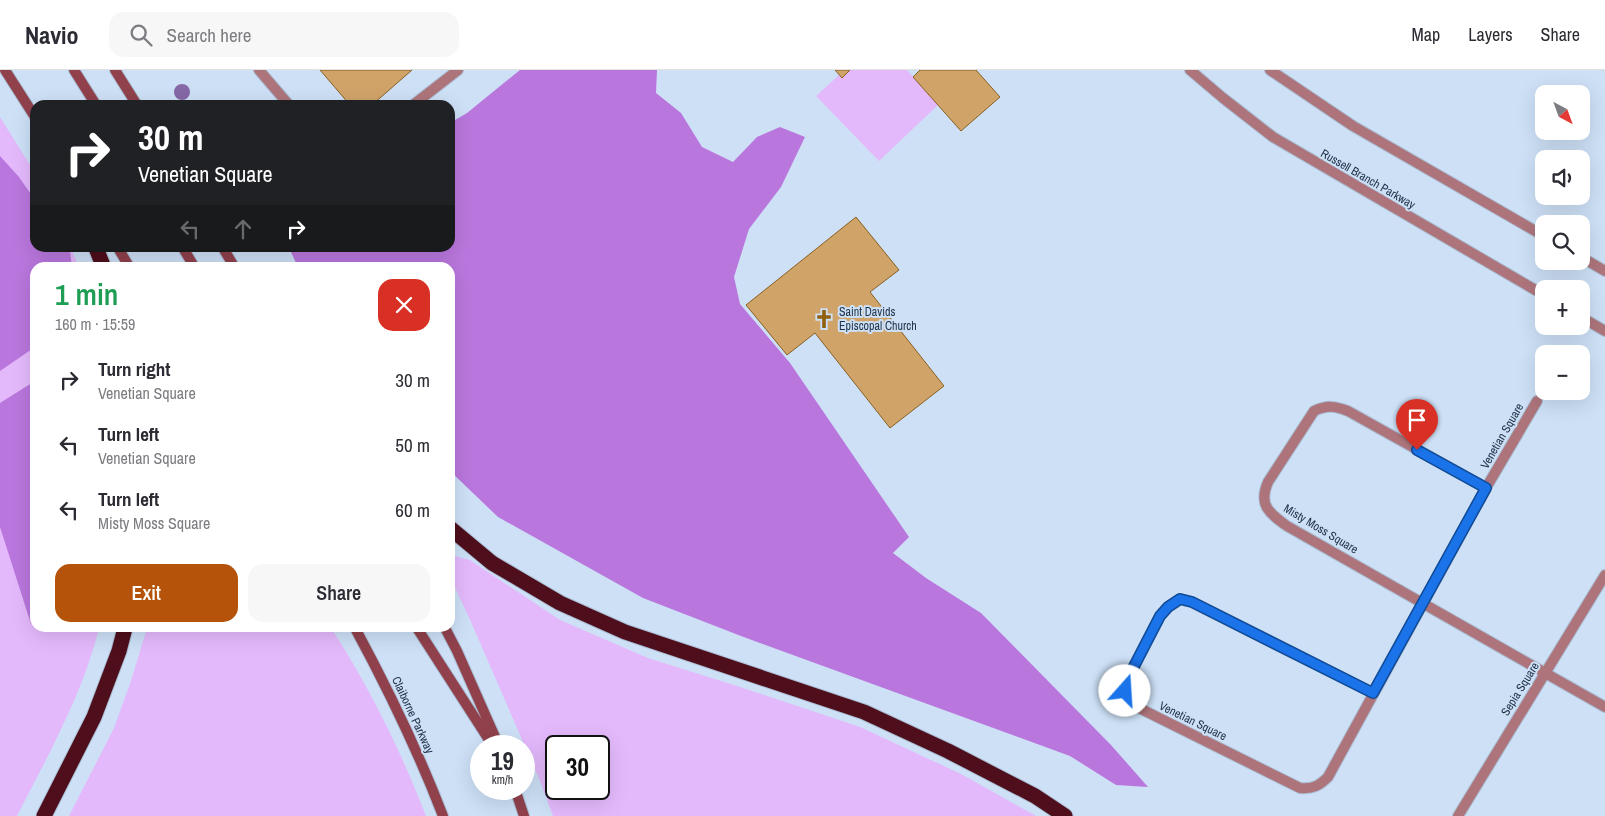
<!DOCTYPE html>
<html lang="en">
<head>
<meta charset="utf-8">
<style>
  body { margin:0; font-family:"Archivo Narrow",sans-serif; background:#f7f7f7; color:#2b2b33; height:100vh; display:flex; flex-direction:column; font-size:19px; white-space:nowrap }
  * { box-sizing:border-box; margin:0 }
  p { font-size:16px; color:#7c7c81 }
  .icon { flex:none; width:28px; height:28px; fill:none; stroke:currentColor; stroke-width:2; stroke-linecap:round; stroke-linejoin:round }
  .map { position:relative; flex:1; overflow:hidden }
  .sheet { position:absolute; left:30px; top:192px; width:425px; height:370px; display:flex; flex-direction:column; background:#fff; border-radius:15px; box-shadow:0 5px 20px #0002 }
  .sheet>* { flex:none }
  .banner { position:absolute; left:30px; top:30px; width:425px; height:152px; border-radius:15px; box-shadow:0 5px 20px #0002; background:#202124; color:#fff; overflow:hidden }
  .needle { width:32px; rotate:139deg }
  .fabs { position:absolute; left:1535px; top:15px; display:grid; gap:10px }
  .fabs a { display:grid; place-items:center; width:55px; height:55px; border-radius:10px; background:#fff; box-shadow:0 5px 20px #0002; font-size:25px }
  .speed { position:absolute; left:470px; top:665px; display:flex; gap:10px; font-size:25px; font-weight:700; text-align:center }
  .speed>* { display:grid; place-content:center; width:65px; height:65px; border-radius:50%; background:#fff; box-shadow:0 5px 20px #0002; line-height:1 }
  .speed small { font-size:12px; font-weight:400 }
  .speed .limit { border:2px solid #111; border-radius:8px; background:#fff; color:#111 }
  .pin { position:absolute; display:grid; place-items:center; width:42px; height:42px; color:#fff; margin:-51px -21px; border-radius:50% 50% 50% 0; rotate:-45deg; box-shadow:0 0 5px #0007 }
  .pin .icon { rotate:45deg }
  .me { position:absolute; width:55px; margin:-28px; rotate:19deg; stroke-linejoin:round; filter:drop-shadow(0 0 4px #0008) }
  .turn { display:flex; align-items:center; gap:18px; height:105px; padding:0 25px; font-size:22px }
  .turn .icon { width:65px; height:65px; stroke-width:2.5 }
  .turn b { display:block; font-size:35px; line-height:42px }
  .lanes { display:flex; align-items:center; height:48px; padding:0 25px; background:#0003; justify-content:center; gap:25px; direction:ltr }
  .lanes .off { opacity:.35 }
  .round { display:grid; place-items:center; flex:none; width:52px; height:52px; border-radius:15px; background:#f7f7f7 }
  .head { display:flex; align-items:center; justify-content:space-between; height:85px; padding:0 25px }
  h1 { font-size:30px; font-weight:600; line-height:38px; color:#1e9e55 }
  .cta { display:flex; gap:10px; margin-top:auto; padding:10px 25px }
  .cta a { flex:1; height:58px; border-radius:15px; background:#b45309; color:#fff; font-size:20px; font-weight:600; line-height:58px; text-align:center }
  .cta a+a { background:#f7f7f7; color:#2b2b33 }
  ul { padding:0; list-style:none }
  li { display:flex; align-items:center; gap:15px; height:65px; padding:0 25px }
  li div { flex:1 }
  li b { display:block; font-size:19px }
  li em { font-style:normal }
  header { display:flex; align-items:center; gap:30px; box-sizing:border-box; height:70px; padding:0 25px; background:#fff; border-bottom:1px solid #e1e1e2 }
  header strong { font-size:24px }
  nav { display:flex; gap:28px; margin-inline-start:auto; font-size:18px }
  .search { width:350px; height:45px; background:#f7f7f7; display:flex; align-items:center; gap:12px; box-sizing:border-box; padding:0 18px; border-radius:15px; color:#7c7c81; font-size:19px }
  .map>svg:first-child { display:block }
  .green { fill:#e4b9fc; fill-rule:evenodd }
  .forest { fill:#b977dd }
  .building { fill:#d0a369; stroke:#896023 }
  .lines { fill:none; stroke-linecap:round; stroke-linejoin:round }
  .service-casing { stroke:#aabdd3; stroke-width:12 }
  .minor-casing { stroke:#aabdd3; stroke-width:12 }
  .secondary-casing { stroke:#aabdd3; stroke-width:12 }
  .motorway-casing { stroke:#aabdd3; stroke-width:17 }
  .service { stroke:#ad757b; stroke-width:10 }
  .minor { stroke:#ad757b; stroke-width:10 }
  .secondary { stroke:#90414c; stroke-width:10 }
  .motorway { stroke:#4f0e1c; stroke-width:15 }
  .tree { fill:#8668a7 }
  .route-casing { stroke:#114b97; stroke-width:12 }
  .route { stroke:#1a73e8; stroke-width:9 }
  .labels { text-anchor:middle; dominant-baseline:central; stroke-width:4; stroke-linejoin:round; paint-order:stroke }
  .street-label { font-size:12px; fill:#1f3247; stroke:#cde0f6 }
  .poi-label { font-size:12px; fill:#1f3247; stroke:#cde0f6; text-anchor:start }
</style>
</head>
<body>
<header>
<strong>Navio</strong>
<div class="search"><svg class="icon" aria-label="search" viewBox="0 0 24 24"><circle cx="10" cy="10" r="6"/><path d="M15 15l6 6"/></svg>Search here</div>
<nav><a>Map</a><a>Layers</a><a>Share</a></nav>
</header>
<div class="map">
<svg width="1605" height="746" viewBox="0 0 1605 746">
  <rect width="100%" height="100%" fill="#cde0f6"/>
  <path class="green" d="M 850,0 L 907,0 L 938,35 L 879,91 L 816,26 L 839,5 L 842,8 Z
    M 0,47 L 35,103 L 35,178 L 71,178 L 79,197 L 35,198 L 35,558 L 99,558 C 83,624 48,685 17,746 L 0,746 Z
    M 450,485 L 470,490 L 560,550 L 648,588 L 740,617 L 860,657 L 961,704 L 1036,746 L 553,746 L 540,711 L 471,552 L 450,507 ZM 556,676 L 599,676 L 599,719 L 556,719 Z
    M 147,558 L 331,558 C 369,616 401,681 426,746 L 69,746 L 114,658 L 131,611 Z"/>
  <path class="forest" d="M 520,0 L 657,0 L 656,23 L 681,43 L 702,77 L 733,92 L 757,67 L 780,57 L 805,67 L 781,117 L 749,159 L 734,207 L 740,234 L 790,293 L 909,467 L 893,483 L 926,508 L 981,543 L 1111,675 L 1148,717 L 1116,715 L 1070,686 L 741,566 L 643,528 L 498,447 L 450,401 L 450,198 L 298,197 L 289,178 L 450,178 L 450,53 L 467,43 Z
    M 0,86 L 19,107 L 35,130 L 35,178 L 67,178 L 70,182 L 72,197 L 35,198 L 35,277 L 0,301 Z
    M 35,311 L 35,553 L 31,554 L 0,457 L 0,333 Z"/>
  <path class="building" d="M 320,0 L 412,0 L 372,35 L 350,35 Z
    M 835,0 L 850,0 L 842,8 Z
    M 920,0 L 976,0 L 1000,27 L 961,61 L 913,7 Z
    M 856,147 L 899,200 L 870,222 L 944,316 L 890,358 L 815,263 L 787,285 L 746,235 Z"/>
  <g class="lines">
    <g class="service-casing">
      <path id="service" d="M 259,0 L 289,35
        M 413,35 L 458,0"/>
    </g>
    <g class="minor-casing">
      <path id="minor" d="M 1190,0 L 1223,28 L 1273,67 L 1544,225
        M 1270,0 L 1353,56 L 1544,166
        M 1581,187 L 1605,201
        M 1581,247 L 1605,261
        M 1486,418 L 1348,341 C 1335,336 1327,335 1314,341 L 1268,412 C 1258,435 1269,443 1287,456 L 1605,637
        M 1373,623 L 1192,532 L 1180,529 L 1168,537 L 1160,546 L 1128,608 L 1125,621 L 1129,633 L 1141,639 L 1300,718 C 1313,719 1319,716 1328,707 L 1486,418 L 1537,331
        M 1458,746 L 1605,505"/>
    </g>
    <g class="secondary-casing">
      <path id="secondary" d="M 5,0 L 35,47
        M 74,0 L 96,35
        M 115,0 L 137,35
        M 118,178 L 130,198
        M 183,178 L 195,198
        M 223,178 L 235,198
        M 355,558 C 388,619 418,681 443,746
        M 417,558 L 493,676
        M 445,558 L 457,581 L 499,676
        M 515,719 L 524,746"/>
    </g>
    <g class="motorway-casing">
      <path id="motorway" d="M 96,178 L 104,198
        M 450,458 L 492,493 L 560,533 L 625,562 L 864,642 L 948,681 L 1035,726 L 1065,746
        M 44,746 L 94,647 L 119,581 L 125,558"/>
    </g>
    <use href="#service" class="service"/>
    <use href="#minor" class="minor"/>
    <use href="#secondary" class="secondary"/>
    <use href="#motorway" class="motorway"/>
  </g>
  <circle class="tree" cx="182" cy="22" r="8"/>
  <g class="lines">
    <g class="route-casing">
      <path id="route" d="M 1125,621 L 1128,608 L 1160,546 L 1168,537 L 1180,529 L 1192,532 L 1373,623 L 1486,418 L 1417,380"/>
    </g>
    <use href="#route" class="route"/>
  </g>
  <defs>
    <g id="church-bare" transform="scale(1.5)"><path d="M-1.2-6h2.4v3.5h3.3v2.4h-3.3V6h-2.4V-.1h-3.3v-2.4h3.3Z" fill="#90600d" stroke="#cde0f6" stroke-width="2.5" paint-order="stroke"/></g>
  </defs>
  <g fill-rule="evenodd">
    <use href="#church-bare" x="824" y="249"/>
  </g>
  <g class="labels">
    <g class="street-label">
      <text transform="translate(1368 109) rotate(30)">Russell Branch Parkway</text>
      <text transform="translate(1502 366) rotate(-60)">Venetian Square</text>
      <text transform="translate(1321 459) rotate(31)">Misty Moss Square</text>
      <text transform="translate(1520 619) rotate(-58)">Sepia Square</text>
      <text transform="translate(413 645) rotate(65)">Claiborne Parkway</text>
      <text transform="translate(1193 651) rotate(26)">Venetian Square</text>
    </g>
    <g class="poi-label">
      <text x="839" y="242">Saint Davids<tspan x="839" dy="14">Episcopal Church</tspan></text>
    </g>
  </g>
</svg>
<div class="fabs">
<a><svg class="needle" viewBox="-14 -14 28 28"><path d="M0-13l5 13h-10z" fill="#e53935"/><path d="M0 13l5-13h-10z" fill="#7c7c81"/></svg></a>
<a><svg class="icon" aria-label="sound" viewBox="0 0 24 24"><path d="M4 9h4l5-4v14l-5-4H4zM17 9q2 3 0 6"/></svg></a>
<a><svg class="icon" aria-label="search" viewBox="0 0 24 24"><circle cx="10" cy="10" r="6"/><path d="M15 15l6 6"/></svg></a>
<a>+</a>
<a>−</a>
</div>
<div class="speed"><div>19<small>km/h</small></div><div class="limit">30</div></div>
<div class="pin" style="left:1417px;top:380px;background:#d93025"><svg class="icon" aria-label="arrive" viewBox="0 0 24 24"><path d="M6 21V4h12l-3 4 3 4H6"/></svg></div>
<svg class="me" style="left:1125px;top:621px" viewBox="-20 -20 40 40"><circle r="19" fill="#fff"/><path d="M0-13L10 11 0 6-10 11z" fill="#1a73e8"/></svg>
<div class="banner">
<div class="turn"><svg class="icon" aria-label="right" viewBox="0 0 24 24"><path d="M7 20v-9h11M14 6l5 5-5 5"/></svg><div><b>30 m</b>Venetian Square</div></div>
<div class="lanes"><svg class="icon off" aria-label="left" viewBox="0 0 24 24"><path d="M17 20v-9H6M10 6l-5 5 5 5"/></svg><svg class="icon off" aria-label="ahead" viewBox="0 0 24 24"><path d="M12 20V5M6 11l6-6 6 6"/></svg><svg class="icon" aria-label="right" viewBox="0 0 24 24"><path d="M7 20v-9h11M14 6l5 5-5 5"/></svg></div>
</div>
<section class="sheet">
<div class="head"><div><h1>1 min</h1><p>160 m · 15:59</p></div><a class="round" style="background:#d93025;color:#fff"><svg class="icon" aria-label="close" viewBox="0 0 24 24"><path d="M6 6l12 12M18 6L6 18"/></svg></a></div>
<ul>
<li><svg class="icon" aria-label="right" viewBox="0 0 24 24"><path d="M7 20v-9h11M14 6l5 5-5 5"/></svg><div><b>Turn right</b><p>Venetian Square</p></div><em>30 m</em></li>
<li><svg class="icon" aria-label="left" viewBox="0 0 24 24"><path d="M17 20v-9H6M10 6l-5 5 5 5"/></svg><div><b>Turn left</b><p>Venetian Square</p></div><em>50 m</em></li>
<li><svg class="icon" aria-label="left" viewBox="0 0 24 24"><path d="M17 20v-9H6M10 6l-5 5 5 5"/></svg><div><b>Turn left</b><p>Misty Moss Square</p></div><em>60 m</em></li>
</ul>
<div class="cta"><a>Exit</a><a>Share</a></div>
</section>
</div>
</body>
</html>
